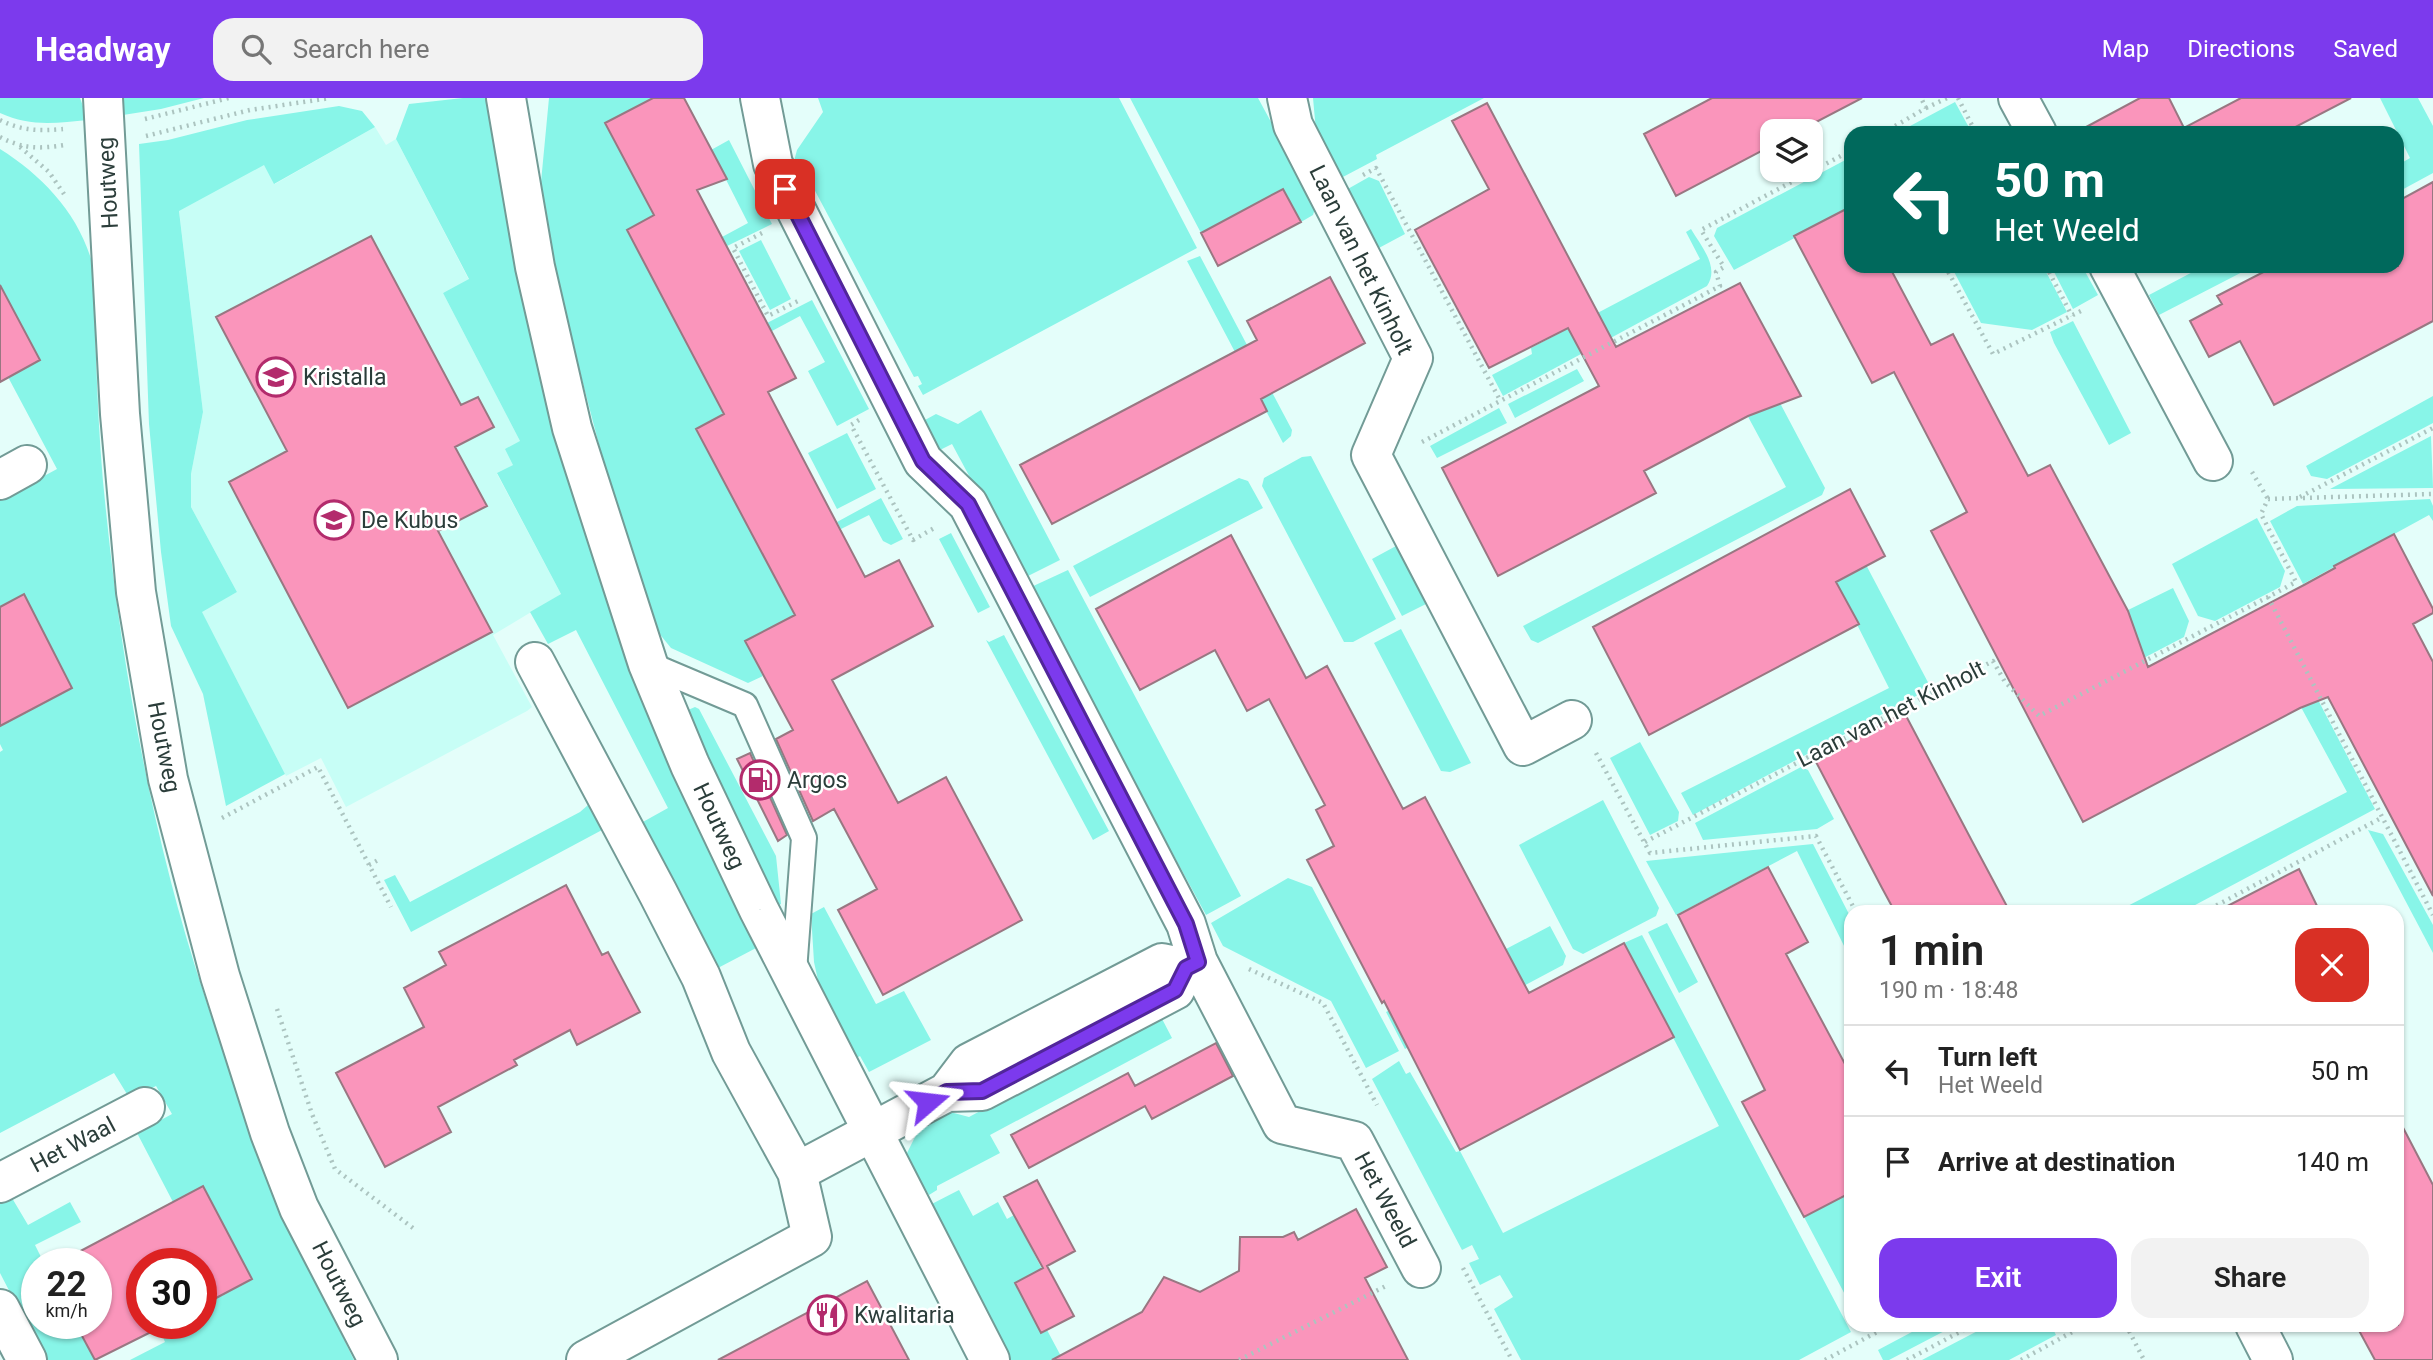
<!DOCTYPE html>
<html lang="en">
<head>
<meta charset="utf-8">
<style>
  body { margin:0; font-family:Roboto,sans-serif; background:#f2f2f2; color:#222; height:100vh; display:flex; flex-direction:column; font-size:26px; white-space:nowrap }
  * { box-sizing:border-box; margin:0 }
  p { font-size:23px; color:#767676 }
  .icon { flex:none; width:38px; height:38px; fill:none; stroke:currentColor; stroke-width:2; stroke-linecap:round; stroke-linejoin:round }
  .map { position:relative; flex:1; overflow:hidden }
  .sheet { position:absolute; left:1844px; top:807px; width:560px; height:427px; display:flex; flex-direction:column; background:#fff; border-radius:21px; box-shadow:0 2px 5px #0004 }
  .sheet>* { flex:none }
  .guide { position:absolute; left:1844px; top:28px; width:560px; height:147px; border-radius:21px; box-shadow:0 2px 5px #0004; background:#00695c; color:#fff; overflow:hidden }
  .controls { position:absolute; left:1760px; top:21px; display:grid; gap:14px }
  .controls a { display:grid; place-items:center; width:63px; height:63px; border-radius:14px; background:#fff; box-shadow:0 2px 5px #0004; font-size:35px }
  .speed { position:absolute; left:21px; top:1150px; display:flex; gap:14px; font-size:35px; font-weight:700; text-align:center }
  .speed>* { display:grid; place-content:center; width:91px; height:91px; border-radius:50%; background:#fff; box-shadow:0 2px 5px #0004; line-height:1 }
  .speed small { font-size:18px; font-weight:400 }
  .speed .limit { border:10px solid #d22; background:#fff; color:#111 }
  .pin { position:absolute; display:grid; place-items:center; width:60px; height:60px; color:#fff; margin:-30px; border-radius:14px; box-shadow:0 4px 10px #0006 }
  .me { position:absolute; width:77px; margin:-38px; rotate:73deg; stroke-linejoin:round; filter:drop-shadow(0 0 5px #0008) }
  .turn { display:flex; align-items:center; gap:24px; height:147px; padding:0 35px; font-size:32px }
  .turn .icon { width:91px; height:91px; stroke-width:2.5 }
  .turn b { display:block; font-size:49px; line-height:60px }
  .round { display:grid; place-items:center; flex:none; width:74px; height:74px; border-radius:21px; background:#f2f2f2 }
  .summary { display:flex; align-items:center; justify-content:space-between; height:119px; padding:0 35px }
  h1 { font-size:42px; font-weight:600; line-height:52px }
  .primary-button { display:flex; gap:14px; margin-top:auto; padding:14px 35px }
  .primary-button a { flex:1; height:80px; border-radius:21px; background:#7c3aed; color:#fff; font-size:28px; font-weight:600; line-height:80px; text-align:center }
  .primary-button a+a { background:#f2f2f2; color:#222 }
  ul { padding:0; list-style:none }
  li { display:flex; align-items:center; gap:21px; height:91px; padding:0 35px; border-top:2px solid #e0e0e0 }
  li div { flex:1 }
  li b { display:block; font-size:26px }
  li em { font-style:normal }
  header { display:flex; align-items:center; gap:42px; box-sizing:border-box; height:98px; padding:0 35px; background:#7c3aed; color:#fff }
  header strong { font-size:33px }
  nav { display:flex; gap:38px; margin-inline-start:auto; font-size:24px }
  .search { width:490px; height:63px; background:#f2f2f2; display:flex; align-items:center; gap:18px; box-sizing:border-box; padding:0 24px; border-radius:21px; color:#767676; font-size:26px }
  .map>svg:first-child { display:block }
  .built { fill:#c7fef6 }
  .green { fill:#88f5e8 }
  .building { fill:#fa95bb; stroke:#997782; stroke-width:2 }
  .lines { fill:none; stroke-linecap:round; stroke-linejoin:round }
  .service-casing { stroke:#729b96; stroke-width:28 }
  .minor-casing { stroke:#729b96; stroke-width:42 }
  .tertiary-casing { stroke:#729b96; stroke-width:42 }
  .path { stroke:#acc4c0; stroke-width:4.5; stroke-dasharray:2 5; stroke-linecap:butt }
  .service { stroke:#fff; stroke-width:24 }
  .minor { stroke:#fff; stroke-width:38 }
  .tertiary { stroke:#fff; stroke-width:38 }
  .route-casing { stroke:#51269a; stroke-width:18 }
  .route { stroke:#7c3aed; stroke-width:12 }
  .labels { text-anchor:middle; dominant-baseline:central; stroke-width:5; stroke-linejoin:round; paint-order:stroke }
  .street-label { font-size:23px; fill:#2b3d3a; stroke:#fff }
  .poi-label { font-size:23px; fill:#2b3d3a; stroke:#fff; text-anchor:start }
</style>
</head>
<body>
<header>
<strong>Headway</strong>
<div class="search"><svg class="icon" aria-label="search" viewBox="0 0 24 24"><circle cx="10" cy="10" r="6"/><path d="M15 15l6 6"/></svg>Search here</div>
<nav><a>Map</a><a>Directions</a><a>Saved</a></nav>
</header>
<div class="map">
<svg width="2433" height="1262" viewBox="0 0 2433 1262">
  <rect width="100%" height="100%" fill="#e4fefa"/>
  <path class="built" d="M 375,29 L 386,47 L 396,41 L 469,182 L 443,195 L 520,343 L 513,367 L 497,376 L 561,496 L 493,537 L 532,609 L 527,613 L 346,709 L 321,660 L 286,678 L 201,513 L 237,494 L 191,409 L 191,376 L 203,314 L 179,112 L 264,66 L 275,86 Z"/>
  <path class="green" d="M 0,0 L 80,0 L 88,22 C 56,25 30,29 0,15 Z
    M 123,0 L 204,0 L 161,11 L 123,17 Z
    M 463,0 L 490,0 L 528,210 L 758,849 L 716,871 L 715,865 L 641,725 L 668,710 L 576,532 L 548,546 L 530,514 L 561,496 L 497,375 L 513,367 L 505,351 L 520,343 L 443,195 L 469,181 L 396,41 L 409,6 Z
    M 549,0 L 653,0 L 606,25 L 654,117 L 627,132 L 724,316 L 696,331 L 795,517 L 746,543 L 763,578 L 748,585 L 671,550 L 658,534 L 616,412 L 561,201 L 541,84 Z
    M 818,0 L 1119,0 L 1197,150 L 923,297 L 918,288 L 922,286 L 918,278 L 914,279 L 813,89 L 804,93 L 793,67 L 797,52 L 823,14 Z
    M 1130,0 L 1258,0 L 1316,107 L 1313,117 L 1301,124 L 1283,91 L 1201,135 Z
    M 1313,0 L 1484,0 L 1376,57 L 1377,61 L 1341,80 L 1316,33 Z
    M 2380,0 L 2418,0 L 2433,28 L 2433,75 L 2398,94 L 2398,67 L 2410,60 Z
    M 1955,4 L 1972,35 L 1897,35 Z
    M 339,8 L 362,13 L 375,29 L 274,86 L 264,67 L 179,113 L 203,314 L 191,376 L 191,409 L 237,494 L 202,514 L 285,676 L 226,708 L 203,596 L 171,528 L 161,454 L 149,326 L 139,46 L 168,42 L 247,22 Z
    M 729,42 L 772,126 L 727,148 L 722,139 L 748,125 L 711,52 Z
    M 0,51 C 43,78 80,117 93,168 C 96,250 97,332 106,413 C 122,572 153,741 203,893 C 244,1019 295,1143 354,1262 L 130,1262 L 165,1244 L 159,1230 L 169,1225 L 201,1225 L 201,1208 L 252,1181 L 203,1088 L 173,1104 L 137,1035 L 172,1016 L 156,988 L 130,1001 L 114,975 L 0,1035 L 0,654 L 3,652 L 0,646 L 0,628 L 72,590 L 24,497 L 0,509 L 0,402 L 57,371 L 8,279 L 40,262 L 0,187 Z
    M 1851,59 L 1851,110 L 1734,172 L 1714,138 L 1717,130 Z
    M 1369,79 L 1379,83 L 1405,136 L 1377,151 L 1346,92 Z
    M 1691,131 C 1701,148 1720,169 1707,188 L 1503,298 L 1492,277 L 1532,256 L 1531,250 L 1700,161 L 1686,134 Z
    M 761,142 L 791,201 L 770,212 L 739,153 Z
    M 1200,158 L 1292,332 L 1291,338 L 1283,345 L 1187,163 Z
    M 1951,168 L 2043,168 L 2067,214 L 2032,232 L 1981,225 Z
    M 2051,168 L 2082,168 L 2098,197 L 2073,211 Z
    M 2204,168 L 2254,168 L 2159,217 L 2149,197 Z
    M 1711,200 L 1727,205 L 1825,390 L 1822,397 L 1538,545 L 1531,542 L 1523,528 L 1786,389 L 1690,211 Z
    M 812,202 L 869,311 L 837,328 L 808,273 L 825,264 L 800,218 L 772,233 L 767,225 Z
    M 2073,223 L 2131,335 L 2109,347 L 2054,245 L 2050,234 Z
    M 1577,271 L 1584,283 L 1515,320 L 1508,306 Z
    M 2433,298 L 2433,325 L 2327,381 L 2311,378 L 2306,368 Z
    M 1499,310 L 1507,325 L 1437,360 L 1430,348 Z
    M 981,312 L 1060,462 L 1024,480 L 952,346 L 940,352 L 925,322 L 936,316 L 958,326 Z
    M 847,335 L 876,391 L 837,411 L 808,355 Z
    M 2431,338 L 2433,390 L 2330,391 Z
    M 1311,358 L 1396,521 L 1353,544 L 1344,544 L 1262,388 L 1264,380 L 1302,359 Z
    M 1239,380 L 1248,383 L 1263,410 L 1090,499 L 1073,468 Z
    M 881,400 L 903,441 L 891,447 L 883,443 L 869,417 L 841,431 L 837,424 Z
    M 2430,401 L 2433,408 L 2433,423 L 2429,417 L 2303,486 L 2270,423 L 2297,408 Z
    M 1835,408 L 1931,590 L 1693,717 L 1681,695 L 1889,590 L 1823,459 Z
    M 2257,420 L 2285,473 L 2280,489 L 2215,523 L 2198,518 L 2172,466 Z
    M 951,435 L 990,509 L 978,515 L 939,441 Z
    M 1396,448 L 1426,506 L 1402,518 L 1372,461 Z
    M 1068,472 L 1241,798 L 1206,817 L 1029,490 Z
    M 2173,490 L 2189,523 L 2184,539 L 2044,612 L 2126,513 Z
    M 2268,506 L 2375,711 L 2182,814 L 2116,814 L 2347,694 L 2250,515 Z
    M 1401,531 L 1471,665 L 1450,674 L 1441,673 L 1374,545 Z
    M 1004,537 L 1109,733 L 1093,742 L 986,542 L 989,544 Z
    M 695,609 L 699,611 L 776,758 L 781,806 L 777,808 L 730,712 L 689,616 L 688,612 Z
    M 1640,644 L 1679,714 L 1678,723 L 1650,737 L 1610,660 Z
    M 1801,669 L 1808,672 L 1834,721 L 1817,731 L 1703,742 L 1695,725 Z
    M 1603,702 L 1659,810 L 1656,818 L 1583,856 L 1573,851 L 1519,747 Z
    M 588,707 L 602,732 L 411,834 L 384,782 L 395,777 L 410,804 L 580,714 Z
    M 2368,732 L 2383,736 L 2433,827 L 2433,855 Z
    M 1813,746 L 1851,820 L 1851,862 L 1797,753 L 1676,817 L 1646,763 Z
    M 1288,780 L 1312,789 L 1399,953 L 1366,970 L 1331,903 L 1223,848 L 1211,825 Z
    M 824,809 L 876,906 L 904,893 L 931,942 L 869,974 L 860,958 L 851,963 L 821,896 L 814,864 L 811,816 Z
    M 1667,825 L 1698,884 L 1679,895 L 1648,834 Z
    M 1550,828 L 1566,858 L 1563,867 L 1405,951 L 1386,914 Z
    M 1642,837 L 1851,1234 L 1799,1262 L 1521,1262 L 1494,1211 L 1513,1199 L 1500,1177 L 1480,1187 L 1469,1165 L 1479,1161 L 1472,1147 L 1462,1152 L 1372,981 L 1399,963 L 1406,976 L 1410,974 L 1456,1054 L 1460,1053 L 1503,1135 L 1719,1028 L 1624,845 Z
    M 1160,917 L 1172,940 L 990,1037 L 1000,1055 L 937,1088 L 937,1092 L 929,1097 L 924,1089 L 914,1094 L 905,1059 L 917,1035 L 927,1025 L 950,1014 L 969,1019 Z
    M 959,1092 L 973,1118 L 998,1104 L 1007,1121 L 1014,1117 L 1042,1171 L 1015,1186 L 1041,1234 L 1047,1232 L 1063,1262 L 1002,1262 L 922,1111 Z
    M 1851,1094 L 1851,1208 L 1804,1119 Z
    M 12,1100 L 28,1127 L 70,1104 L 81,1124 L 35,1147 L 44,1165 L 37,1166 L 37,1225 L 75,1225 L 95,1262 L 45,1262 L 0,1175 L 0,1106 Z
    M 1925,1227 L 1956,1227 L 1889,1262 L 1883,1262 L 1878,1252 Z
    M 1989,1227 L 2051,1227 L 2056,1237 L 2009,1262 L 1922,1262 Z"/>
  <path class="building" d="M 653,0 L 684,0 L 727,81 L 697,92 L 796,280 L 768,294 L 865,479 L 899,462 L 933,528 L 832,582 L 898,705 L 946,679 L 1022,822 L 883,897 L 838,812 L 877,791 L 834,711 L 813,723 L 776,641 L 793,632 L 745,543 L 795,517 L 696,331 L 724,316 L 627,132 L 654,117 L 605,25 Z
    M 1712,0 L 1862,0 L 1799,33 L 1773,33 L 1773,47 L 1676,98 L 1644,36 Z
    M 2140,0 L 2169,0 L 2184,30 L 2241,0 L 2351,0 L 2284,35 L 2075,35 Z
    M 1487,5 L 1616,249 L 1740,185 L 1801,298 L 1748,318 L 1644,373 L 1656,395 L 1498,478 L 1442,370 L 1599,288 L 1568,230 L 1489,270 L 1415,132 L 1489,91 L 1452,23 Z
    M 2433,84 L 2433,223 L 2274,307 L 2240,243 L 2209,259 L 2190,223 L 2222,206 L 2217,198 L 2275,168 L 2398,168 L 2398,103 Z
    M 1283,91 L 1301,124 L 1218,168 L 1201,135 Z
    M 1852,108 L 1852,168 L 1889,168 L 1931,247 L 1953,236 L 2028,378 L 2050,367 L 2128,513 L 2148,569 L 2304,487 L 2335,470 L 2334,468 L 2394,436 L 2433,511 L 2433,515 L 2413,526 L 2433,564 L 2433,798 L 2328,599 L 2300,610 L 2083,724 L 1931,433 L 1967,414 L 1894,274 L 1872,285 L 1794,138 Z
    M 371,138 L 461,307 L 478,299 L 494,329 L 455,349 L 487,408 L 438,433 L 492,534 L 348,610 L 229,384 L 287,353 L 216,219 Z
    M 1330,179 L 1365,245 L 1261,301 L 1267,313 L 1052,426 L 1020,367 L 1257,242 L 1247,223 Z
    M 0,187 L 40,262 L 0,284 Z
    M 1850,391 L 1885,458 L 1836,484 L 1859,526 L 1649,637 L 1593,529 Z
    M 1231,437 L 1306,580 L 1327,568 L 1403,711 L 1425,699 L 1529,895 L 1624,845 L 1674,939 L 1460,1052 L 1384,903 L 1382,905 L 1307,762 L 1334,748 L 1316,712 L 1325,707 L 1269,601 L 1247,613 L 1215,552 L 1140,592 L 1096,511 Z
    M 24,496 L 72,590 L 0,628 L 0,509 Z
    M 1904,614 L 1972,743 L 2010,814 L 1895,814 L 1882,790 L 1815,662 Z
    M 750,655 L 787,737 L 778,743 L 737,661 Z
    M 1768,769 L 1808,844 L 1786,856 L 1852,979 L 1852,1094 L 1804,1119 L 1742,1004 L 1765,992 L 1678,817 Z
    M 2299,771 L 2320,814 L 2216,814 Z
    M 566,787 L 602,857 L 608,854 L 640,914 L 577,947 L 570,932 L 514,962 L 517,967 L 438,1009 L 451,1034 L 385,1069 L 336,975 L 424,929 L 404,890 L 446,867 L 439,854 Z
    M 1216,945 L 1233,978 L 1152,1021 L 1145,1008 L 1029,1070 L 1011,1037 L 1128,975 L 1135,988 Z
    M 2398,1020 L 2433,1087 L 2433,1262 L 2375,1262 L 2356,1227 L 2398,1227 Z
    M 1037,1082 L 1075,1153 L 1047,1168 L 1074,1218 L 1041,1235 L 1015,1185 L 1043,1170 L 1004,1099 Z
    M 203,1088 L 252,1181 L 201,1208 L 201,1166 L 142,1166 L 142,1225 L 169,1225 L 95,1262 L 75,1225 L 96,1225 L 96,1166 L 56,1166 Z
    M 1356,1111 L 1387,1169 L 1365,1180 L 1408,1262 L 1052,1262 L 1142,1214 L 1164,1179 L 1200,1194 L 1239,1173 L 1240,1139 L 1283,1139 L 1294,1134 L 1298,1142 Z
    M 867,1183 L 909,1262 L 718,1262 Z"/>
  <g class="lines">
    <g class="service-casing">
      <path id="service" d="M 648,566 L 745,607 L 804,740 L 794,873"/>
    </g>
    <g class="minor-casing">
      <path id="minor" d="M 760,0 L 773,66 L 923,363 L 968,406 L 1186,826 L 1198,864
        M 1287,0 L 1293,27 L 1413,260 L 1371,357 L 1523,648 L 1572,622
        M 2018,0 L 2037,35
        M 2109,168 L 2213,363
        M 0,382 L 27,367
        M 535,564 L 658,795 L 701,879 L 731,954 L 797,1074
        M 947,994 L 969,965 L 1162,865 L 1186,870
        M 0,1085 L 145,1009
        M 0,1211 L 27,1262
        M 2255,1227 L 2273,1262
        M 586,1262 L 812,1139 L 797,1074 L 947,994 L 982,993 L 1175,892 L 1186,870 L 1198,864 L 1282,1026 L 1354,1043 L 1421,1170"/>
    </g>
    <g class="tertiary-casing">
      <path id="tertiary" d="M 103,0 L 120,316 L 136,494 L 168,681 L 220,878 L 270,1035 L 299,1110 L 378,1262
        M 506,0 L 535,169 L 572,330 L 648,566 L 690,667 L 759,812 L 990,1262"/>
    </g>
    <path class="path" d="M 1958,0 L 1976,35
      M 1926,10 L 1947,0
      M 145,21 L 229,0
      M 0,22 C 22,33 39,33 63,31
      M 1883,35 L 1926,10 L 1921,0
      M 146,38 L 250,12 L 330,0
      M 0,39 C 23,51 39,51 65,47
      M 20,49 L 49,74 L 66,99
      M 1363,77 L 1376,70 L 1501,304
      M 762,135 L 733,150 L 768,218 L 798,203
      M 1945,168 L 1993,256 L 2085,211
      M 2046,168 L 2072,218
      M 859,322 L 851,327 L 913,442 L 936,429
      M 1422,344 L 1720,188 L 1716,174 L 1724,169 L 1701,132 L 1852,52
      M 2252,374 L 2268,401
      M 2300,399 L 2433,330
      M 2268,401 L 2433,396
      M 2268,499 L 2433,817
      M 1596,655 L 1650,755 L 1816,738 L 1856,814
      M 222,720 L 318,669 L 391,809
      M 1645,744 L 1993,563 L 2005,584 L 2039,618 L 2268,499 L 2296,484 L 2261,416 L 2268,401
      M 369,767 L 380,761
      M 2204,814 L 2383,719
      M 1249,871 L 1323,905 L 1377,1007
      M 277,911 L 312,1016 L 335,1071 L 413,1130
      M 1463,1170 L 1512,1262
      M 2126,1227 L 2144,1262
      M 1239,1262 L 1386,1188
      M 1825,1262 L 1890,1227
      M 1907,1262 L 1973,1227
      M 2021,1262 L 2085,1227"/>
    <use href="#service" class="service"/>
    <use href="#minor" class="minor"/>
    <use href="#tertiary" class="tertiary"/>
  </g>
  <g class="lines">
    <g class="route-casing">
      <path id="route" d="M 785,91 L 923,363 L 968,406 L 1186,826 L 1198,864 L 1186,870 L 1175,892 L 982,993 L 947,994 L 928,1004"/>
    </g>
    <use href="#route" class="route"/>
  </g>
  <defs>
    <g id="school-ring" transform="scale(2.0125)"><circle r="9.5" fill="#fff" stroke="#b32b6c" stroke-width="1.5"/><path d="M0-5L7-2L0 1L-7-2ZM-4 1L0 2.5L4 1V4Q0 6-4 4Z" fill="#b32b6c"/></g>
    <g id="fuel-ring" transform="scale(2.0125)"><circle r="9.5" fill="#fff" stroke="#b32b6c" stroke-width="1.5"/><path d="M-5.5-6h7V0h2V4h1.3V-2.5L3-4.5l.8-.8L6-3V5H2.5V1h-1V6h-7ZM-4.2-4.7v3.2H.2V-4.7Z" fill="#b32b6c"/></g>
    <g id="restaurant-ring" transform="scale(2.0125)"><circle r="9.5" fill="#fff" stroke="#b32b6c" stroke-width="1.5"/><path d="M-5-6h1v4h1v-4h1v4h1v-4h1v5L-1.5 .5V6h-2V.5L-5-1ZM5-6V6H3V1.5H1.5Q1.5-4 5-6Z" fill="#b32b6c"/></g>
  </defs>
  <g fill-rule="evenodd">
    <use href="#school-ring" x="276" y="279"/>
    <use href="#school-ring" x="334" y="422"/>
    <use href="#fuel-ring" x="760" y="682"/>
    <use href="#restaurant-ring" x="827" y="1217"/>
  </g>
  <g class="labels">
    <g class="street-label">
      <text transform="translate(108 85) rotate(-93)">Houtweg</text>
      <text transform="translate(1361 162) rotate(64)">Laan van het Kinholt</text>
      <text transform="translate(1891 616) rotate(-27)">Laan van het Kinholt</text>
      <text transform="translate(164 649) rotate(79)">Houtweg</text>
      <text transform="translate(719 728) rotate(65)">Houtweg</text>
      <text transform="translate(73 1047) rotate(-28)">Het Waal</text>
      <text transform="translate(1385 1102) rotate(62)">Het Weeld</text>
      <text transform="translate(339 1186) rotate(63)">Houtweg</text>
    </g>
    <g class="poi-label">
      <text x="303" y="279">Kristalla</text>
      <text x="361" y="422">De Kubus</text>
      <text x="787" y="682">Argos</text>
      <text x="854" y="1217">Kwalitaria</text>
    </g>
  </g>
</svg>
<div class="controls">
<a><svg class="icon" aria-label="layers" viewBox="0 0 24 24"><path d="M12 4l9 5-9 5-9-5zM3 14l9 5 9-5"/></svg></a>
</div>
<div class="speed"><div>22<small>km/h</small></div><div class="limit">30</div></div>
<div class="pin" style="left:785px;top:91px;background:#d93025"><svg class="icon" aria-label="arrive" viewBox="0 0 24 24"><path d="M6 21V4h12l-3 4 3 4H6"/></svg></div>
<svg class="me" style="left:928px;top:1004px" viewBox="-20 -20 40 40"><path d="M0-17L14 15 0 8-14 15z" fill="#7c3aed" stroke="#fff" stroke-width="4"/></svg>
<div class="guide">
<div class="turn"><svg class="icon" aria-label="left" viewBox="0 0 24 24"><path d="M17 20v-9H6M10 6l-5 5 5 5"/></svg><div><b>50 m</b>Het Weeld</div></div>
</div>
<section class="sheet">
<div class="summary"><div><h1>1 min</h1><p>190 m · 18:48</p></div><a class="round" style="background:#d93025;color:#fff"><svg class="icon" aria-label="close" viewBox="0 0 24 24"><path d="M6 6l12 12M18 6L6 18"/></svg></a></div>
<ul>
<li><svg class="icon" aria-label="left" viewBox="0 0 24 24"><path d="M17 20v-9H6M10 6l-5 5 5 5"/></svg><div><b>Turn left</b><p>Het Weeld</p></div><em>50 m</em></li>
<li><svg class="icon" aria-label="arrive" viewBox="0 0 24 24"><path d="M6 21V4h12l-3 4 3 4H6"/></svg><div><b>Arrive at destination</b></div><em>140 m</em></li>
</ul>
<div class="primary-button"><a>Exit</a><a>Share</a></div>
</section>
</div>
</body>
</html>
